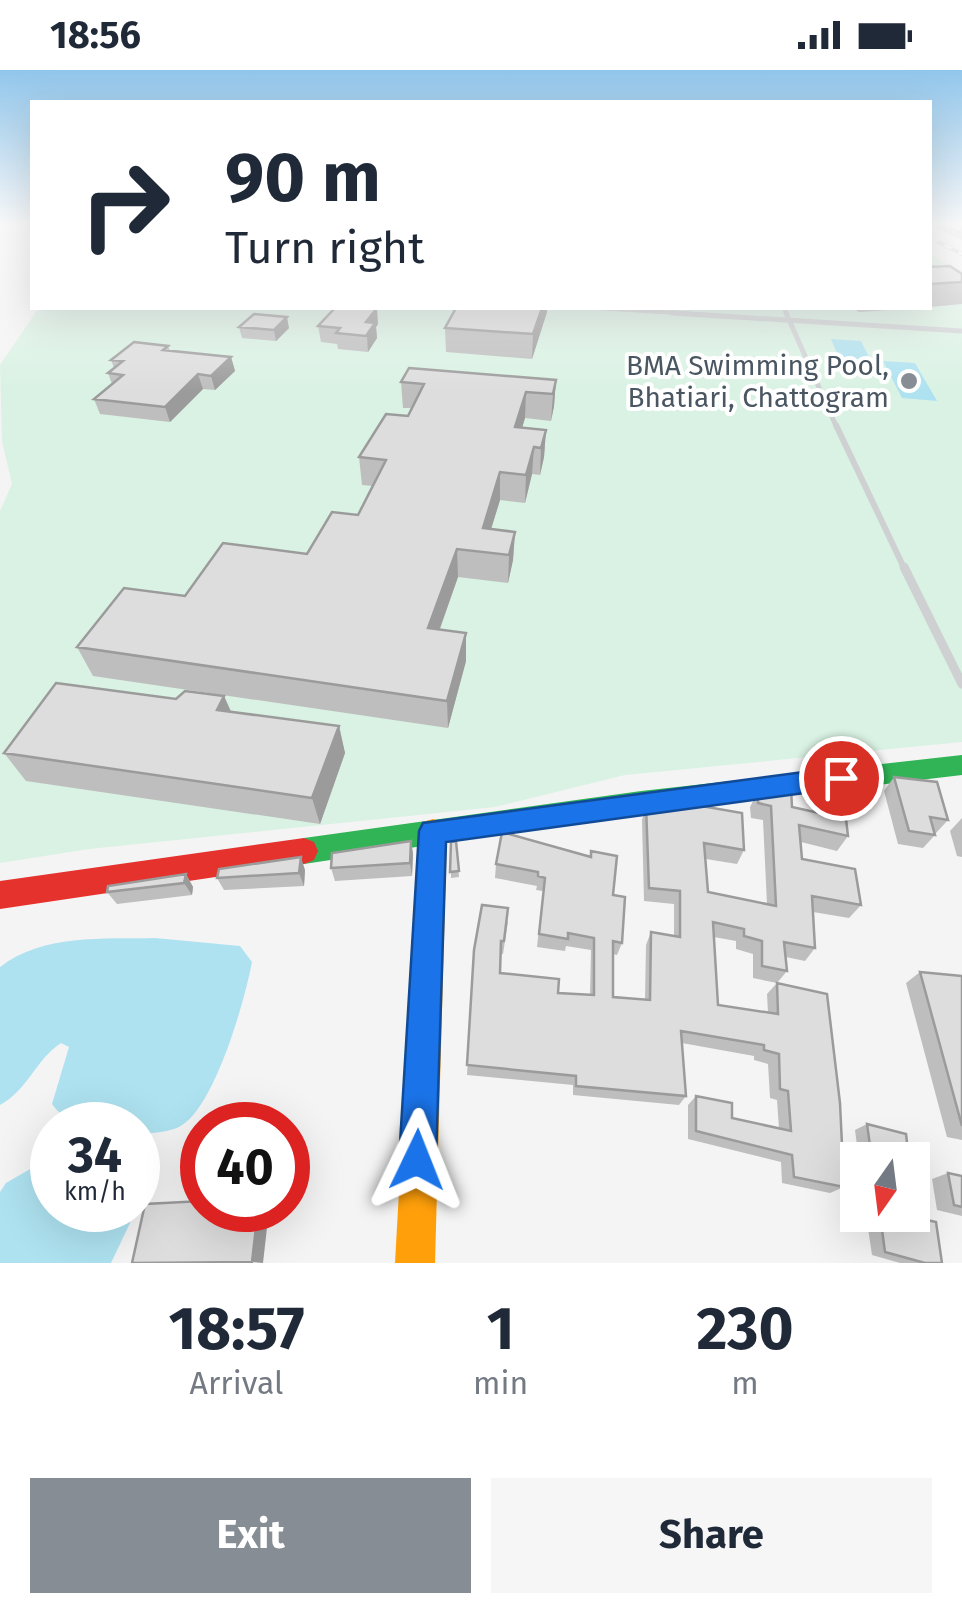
<!DOCTYPE html>
<html lang="en">
<head>
<meta charset="utf-8">
<style>
  body { margin:0; font-family:"Fira Sans",sans-serif; background:#f6f6f7; color:#1f2937; height:100vh; display:flex; flex-direction:column; font-size:38px; white-space:nowrap }
  * { box-sizing:border-box; margin:0 }
  p { font-size:32px; color:#747a83 }
  .icon { flex:none; width:55px; height:55px; fill:none; stroke:currentColor; stroke-width:2; stroke-linecap:round; stroke-linejoin:round }
  .map { position:relative; height:1193px; overflow:hidden }
  .details { display:flex; flex-direction:column; background:#fff; flex:1 }
  .details>* { flex:none }
  .hud { position:absolute; left:30px; top:30px; width:902px; height:210px; border-radius:0px; box-shadow:0 10px 40px #0002; background:#fff; color:#1f2937; overflow:hidden }
  .needle { width:65px; rotate:194deg }
  .tools { position:absolute; left:840px; top:1072px; display:grid; gap:20px }
  .tools a { display:grid; place-items:center; width:90px; height:90px; border-radius:0px; background:#fff; box-shadow:0 10px 40px #0002; font-size:50px }
  .speed { position:absolute; left:30px; top:1032px; display:flex; gap:20px; font-size:50px; font-weight:700; text-align:center }
  .speed>* { display:grid; place-content:center; width:130px; height:130px; border-radius:50%; background:#fff; box-shadow:0 10px 40px #0002; line-height:1 }
  .speed small { font-size:25px; font-weight:400 }
  .speed .limit { border:15px solid #d22; background:#fff; color:#111 }
  .pin { position:absolute; display:grid; place-items:center; width:85px; height:85px; color:#fff; margin:-42px; border:5px solid #fff; border-radius:50%; box-shadow:0 2px 10px #0007 }
  .me { position:absolute; width:110px; margin:-55px; rotate:2deg; stroke-linejoin:round; filter:drop-shadow(0 0 8px #0008) }
  .turn { display:flex; align-items:center; gap:35px; height:210px; padding:0 30px; font-size:45px }
  .turn .icon { width:130px; height:130px; stroke-width:2.5 }
  .turn b { display:block; font-size:70px; line-height:85px }
  .eta { display:flex; justify-content:space-evenly; align-items:center; height:170px; text-align:center }
  .eta b { font-size:60px; font-weight:700; line-height:70px }
  .button { display:flex; gap:20px; margin-top:auto; padding:20px 30px }
  .button a { flex:1; height:115px; border-radius:0px; background:#868d94; color:#fff; font-size:40px; font-weight:700; line-height:115px; text-align:center }
  .button a+a { background:#f6f6f7; color:#1f2937 }
  .status { display:flex; justify-content:space-between; align-items:center; height:70px; padding:0 50px; background:#fff; direction:ltr }
  .status svg { height:28px; fill:currentColor }
  .map>svg:first-child { display:block }
  .green { fill:#d9f2e3 }
  .water { fill:#aee2f0 }
  .lines { fill:none; stroke-linecap:round; stroke-linejoin:round }
  .lane-far3 { stroke:#ced0d2; stroke-width:4 }
  .lane-far2 { stroke:#ced0d2; stroke-width:5 }
  .lane-far1 { stroke:#ced0d2; stroke-width:6 }
  .lane { stroke:#ced0d2; stroke-width:9 }
  .fast { fill:#30b455; fill-rule:evenodd }
  .slow { fill:#ff9f0a; fill-rule:evenodd }
  .jam { fill:#e5322d; fill-rule:evenodd }
  .rail-casing { stroke:#c9cacc; stroke-width:4 }
  .rail { stroke:#fff; stroke-width:2.5; stroke-dasharray:8; stroke-linecap:butt }
  .wall { fill:#bebebf; fill-rule:evenodd }
  .shaded-wall { fill:#9b9b9b }
  .building { fill:#ddddde; stroke:#9b9b9b; stroke-width:2.5 }
  .route { fill:#1a73e8; stroke:#114b97; stroke-width:2.5 }
  .poi-dot { fill:#868d94; stroke:#fff; stroke-width:4 }
  .labels { text-anchor:middle; dominant-baseline:central; stroke-width:8; stroke-linejoin:round; paint-order:stroke }
  .far-poi-label { font-size:28px; fill:#4a5661; stroke:#fff; text-anchor:end }
</style>
</head>
<body>
<div class="status"><b>18:56</b><svg viewBox="0 0 49 12"><path d="M0 12V9h3v3zM5 12V6h3v6zM10 12V3h3v9zM15 12V0h3v12zM26 1h20v11H26zM47 4h2v5h-2z"/></svg></div>
<div class="map">
<svg width="962" height="1193" viewBox="0 0 962 1193">
  <rect width="100%" height="100%" fill="#f4f4f4"/>
  <path class="green" d="M 930,184 L 962,202 L 962,672 L 625,705 L 495,737 L 89,779 L 0,793 L 0,441 L 12,414 L 2,371 L 0,295 L 36,242 L 43,238 L 930,238 Z"/>
  <path class="water" d="M 831,269 L 861,271 L 878,305 L 845,303 Z
    M 883,291 L 915,293 L 937,331 L 902,328 Z
    M 155,868 L 240,876 L 252,892 C 245,930 214,1040 179,1057 C 168,1062 153,1063 140,1064 L 138,1055 C 106,1055 71,1062 52,1034 L 69,977 L 61,973 C 36,989 28,1020 0,1035 L 0,897 C 42,864 104,869 155,868 Z
    M 44,1091 L 52,1091 L 52,1140 L 132,1140 L 130,1153 L 111,1193 L 0,1193 L 0,1122 L 6,1113 Z"/>
  <g class="lines">
    <path class="lane-far3" d="M 930,195 L 962,213
      M 596,238 L 712,245
      M 784,238 L 787,245"/>
    <path class="lane-far2" d="M 672,243 L 962,261
      M 786,243 L 837,358"/>
    <path class="lane-far1" d="M 836,355 L 905,500"/>
    <path class="lane" d="M 904,497 L 962,614"/>
    <path class="fast" d="M 962,685 L 962,705 L 641,743 L 304,794 L 294,790 L 290,781 L 294,772 L 304,768 L 641,721 Z"/>
    <path class="slow" d="M 433,749 L 443,752 L 447,761 L 435,1193 L 395,1193 L 419,761 L 423,752 Z"/>
    <path class="jam" d="M 304,768 L 314,772 L 318,781 L 314,790 L 304,794 L 0,839 L 0,811 Z"/>
    <g class="rail-casing">
      <path id="rail" d="M 930,168 L 962,184"/>
    </g>
    <use href="#rail" class="rail"/>
  </g>
  <path class="wall" d="M 930,155 L 962,155 L 962,170 Z
    M 930,197 L 962,204 L 962,234 L 930,237 Z
    M 852,238 L 919,238 L 859,242 Z
    M 547,242 L 532,289 L 446,282 L 445,258 Z
    M 378,254 L 376,257 L 377,268 L 368,282 L 338,279 L 337,274 L 321,272 L 318,256 Z
    M 239,257 L 289,258 L 276,271 L 242,268 Z
    M 168,276 L 170,281 L 231,287 L 235,301 L 215,320 L 203,319 L 170,352 L 100,344 L 94,329 L 112,314 L 108,303 L 114,298 L 111,290 Z
    M 556,310 L 554,336 L 551,351 L 525,348 L 522,358 L 546,360 L 544,387 L 540,405 L 532,404 L 525,433 L 500,430 L 491,459 L 515,462 L 513,490 L 508,513 L 458,507 L 440,559 L 466,563 L 466,591 L 448,658 L 93,606 L 77,577 L 185,526 L 307,484 L 358,445 L 373,416 L 362,415 L 359,387 L 408,346 L 412,338 L 403,338 L 401,312 Z
    M 224,626 L 231,641 L 339,656 L 345,683 L 320,754 L 26,711 L 4,683 L 176,629 Z
    M 894,707 L 948,750 L 936,763 L 934,763 L 935,765 L 923,778 L 898,774 L 884,721 Z
    M 758,722 L 792,737 L 848,766 L 837,781 L 801,772 L 802,789 L 861,835 L 849,848 L 813,842 L 815,878 L 805,891 L 786,887 L 787,901 L 777,913 L 844,1117 L 830,1123 L 782,1113 L 781,1092 L 688,1069 L 688,1035 L 696,1026 L 732,1048 L 779,1059 L 777,1030 L 770,1028 L 768,994 L 754,990 L 754,986 L 682,973 L 686,1026 L 679,1035 L 573,1025 L 573,1015 L 467,1005 L 474,880 L 508,851 L 503,884 L 500,884 L 500,903 L 558,923 L 590,925 L 591,880 L 566,876 L 565,881 L 537,877 L 543,821 L 536,820 L 537,816 L 495,808 L 496,794 L 502,762 L 613,825 L 622,873 L 617,885 L 613,884 L 613,927 L 645,929 L 646,875 L 651,862 L 674,866 L 674,834 L 644,831 L 642,750 L 646,735 L 666,737 L 668,732 L 701,736 L 744,780 L 737,794 L 706,789 L 708,822 L 767,834 L 763,750 L 751,748 L 750,737 ZM 714,867 L 736,871 L 736,879 L 753,884 L 753,908 L 777,913 L 767,924 L 768,943 L 718,935 Z
    M 962,748 L 962,787 L 957,786 L 950,761 Z
    M 411,771 L 413,784 L 412,806 L 335,811 L 331,798 Z
    M 456,771 L 459,807 L 451,808 L 451,772 Z
    M 305,800 L 304,816 L 224,820 L 217,808 Z
    M 186,804 L 193,817 L 192,825 L 117,834 L 107,822 Z
    M 920,902 L 962,906 L 962,1070 L 947,1067 L 906,913 Z
    M 867,1054 L 909,1090 L 859,1090 L 855,1060 Z
    M 948,1103 L 962,1106 L 962,1146 L 937,1140 L 932,1109 Z
    M 866,1145 L 912,1145 L 918,1148 L 942,1193 L 900,1193 L 872,1185 Z"/>
  <path class="shaded-wall" d="M 377,238 L 378,254 L 376,257 L 377,268 L 368,282 L 366,252 Z
    M 542,238 L 547,238 L 547,242 L 532,289 L 533,264 Z
    M 287,247 L 289,258 L 276,271 L 274,260 Z
    M 231,287 L 235,301 L 215,320 L 211,306 Z
    M 198,304 L 203,319 L 170,352 L 165,337 Z
    M 556,310 L 554,336 L 551,351 L 553,324 Z
    M 526,322 L 525,348 L 514,384 L 515,357 Z
    M 546,360 L 544,387 L 540,405 L 541,378 Z
    M 534,377 L 532,404 L 525,433 L 526,405 Z
    M 500,402 L 500,430 L 484,482 L 483,458 Z
    M 515,462 L 513,490 L 508,513 L 509,485 Z
    M 457,479 L 458,507 L 430,586 L 428,558 Z
    M 466,563 L 466,591 L 448,658 L 447,631 Z
    M 224,626 L 236,654 L 217,640 Z
    M 339,656 L 345,683 L 320,754 L 312,728 Z
    M 411,771 L 413,784 L 412,806 L 410,793 Z
    M 301,787 L 305,800 L 304,816 L 299,803 Z
    M 186,804 L 193,817 L 192,825 L 184,813 Z
    M 258,1140 L 269,1140 L 263,1193 L 252,1192 Z"/>
  <path class="building" d="M 944,155 L 962,155 L 962,163 Z
    M 950,196 L 962,204 L 962,212 L 930,214 L 930,197 Z
    M 335,238 L 377,238 L 366,252 L 375,253 L 366,266 L 336,263 L 340,258 L 318,256 Z
    M 456,238 L 542,238 L 533,264 L 445,258 Z
    M 254,244 L 287,247 L 274,260 L 239,257 Z
    M 134,272 L 168,276 L 163,280 L 231,287 L 211,306 L 198,304 L 165,337 L 94,329 L 123,305 L 108,303 L 123,291 L 111,290 Z
    M 409,298 L 556,310 L 553,324 L 526,322 L 515,357 L 546,360 L 541,378 L 534,377 L 526,405 L 500,402 L 483,458 L 515,462 L 509,485 L 457,479 L 428,558 L 466,563 L 447,631 L 77,577 L 124,518 L 185,526 L 223,473 L 307,484 L 332,442 L 358,445 L 386,390 L 359,387 L 386,344 L 408,346 L 424,314 L 401,312 Z
    M 56,613 L 176,629 L 185,621 L 224,626 L 217,640 L 339,656 L 312,728 L 4,683 Z
    M 894,707 L 937,712 L 948,750 L 930,747 L 935,765 L 909,761 Z
    M 791,718 L 792,737 L 846,749 L 848,766 L 799,755 L 802,789 L 855,799 L 861,835 L 812,826 L 815,878 L 784,872 L 787,901 L 762,896 L 762,871 L 744,866 L 744,859 L 713,852 L 718,935 L 778,944 L 777,913 L 827,924 L 840,1033 L 844,1117 L 794,1107 L 792,1085 L 696,1061 L 696,1026 L 732,1033 L 732,1048 L 791,1061 L 788,1021 L 780,1019 L 779,984 L 764,980 L 764,975 L 681,961 L 686,1026 L 576,1016 L 576,1006 L 467,995 L 474,880 L 482,835 L 508,838 L 504,871 L 501,871 L 500,903 L 559,909 L 558,923 L 594,925 L 594,868 L 568,863 L 568,869 L 539,864 L 545,808 L 538,806 L 538,802 L 496,794 L 502,762 L 591,787 L 591,781 L 617,786 L 613,825 L 625,827 L 622,873 L 613,871 L 613,927 L 650,930 L 651,862 L 680,867 L 680,821 L 649,818 L 646,735 L 668,737 L 668,732 L 688,730 L 701,731 L 701,736 L 742,743 L 744,780 L 704,773 L 708,822 L 776,836 L 771,736 L 758,733 L 758,722 Z
    M 411,771 L 410,793 L 331,798 L 332,783 Z
    M 456,771 L 459,801 L 450,802 L 451,772 Z
    M 301,787 L 299,803 L 217,808 L 219,799 Z
    M 186,804 L 184,813 L 107,822 L 108,816 Z
    M 920,902 L 962,906 L 962,1056 Z
    M 867,1054 L 906,1064 L 909,1090 L 872,1090 Z
    M 948,1103 L 962,1106 L 962,1137 L 954,1135 Z
    M 912,1112 L 918,1148 L 936,1152 L 942,1193 L 925,1193 L 885,1182 L 880,1145 L 912,1145 Z
    M 202,1131 L 202,1140 L 258,1140 L 252,1192 L 132,1193 L 145,1134 Z"/>
  <linearGradient id="sky" x2="0" y2="1"><stop stop-color="#91c6eb"/><stop offset="0.48" stop-color="#fafafa"/><stop offset="1" stop-color="#fafafa" stop-opacity="0"/></linearGradient>
  <rect width="962" height="322" fill="url(#sky)"/>
  <path class="route" d="M 841,697 L 850,700 L 854,708 L 850,715 L 841,718 L 446,772 L 436,1090 L 430,1104 L 417,1109 L 404,1104 L 399,1090 L 419,761 L 423,753 Z"/>
  <circle class="poi-dot" cx="909" cy="311" r="10"/>
  <g class="labels">
    <g class="far-poi-label">
      <text x="889" y="295">BMA Swimming Pool,<tspan x="889" dy="32">Bhatiari, Chattogram</tspan></text>
    </g>
  </g>
</svg>
<div class="tools">
<a><svg class="needle" viewBox="-14 -14 28 28"><path d="M0-13l5 13h-10z" fill="#e53935"/><path d="M0 13l5-13h-10z" fill="#747a83"/></svg></a>
</div>
<div class="speed"><div>34<small>km/h</small></div><div class="limit">40</div></div>
<div class="pin" style="left:841px;top:708px;background:#d93025"><svg class="icon" aria-label="arrive" viewBox="0 0 24 24"><path d="M6 21V4h12l-3 4 3 4H6"/></svg></div>
<svg class="me" style="left:417px;top:1090px" viewBox="-20 -20 40 40"><path d="M0-17L14 15 0 8-14 15z" fill="#1a73e8" stroke="#fff" stroke-width="4"/></svg>
<div class="hud">
<div class="turn"><svg class="icon" aria-label="right" viewBox="0 0 24 24"><path d="M7 20v-9h11M14 6l5 5-5 5"/></svg><div><b>90 m</b>Turn right</div></div>
</div>
</div>
<section class="details">
<div class="eta">
<div><b>18:57</b><p>Arrival</p></div>
<div><b>1</b><p>min</p></div>
<div><b>230</b><p>m</p></div>
</div>
<div class="button"><a>Exit</a><a>Share</a></div>
</section>
</body>
</html>
